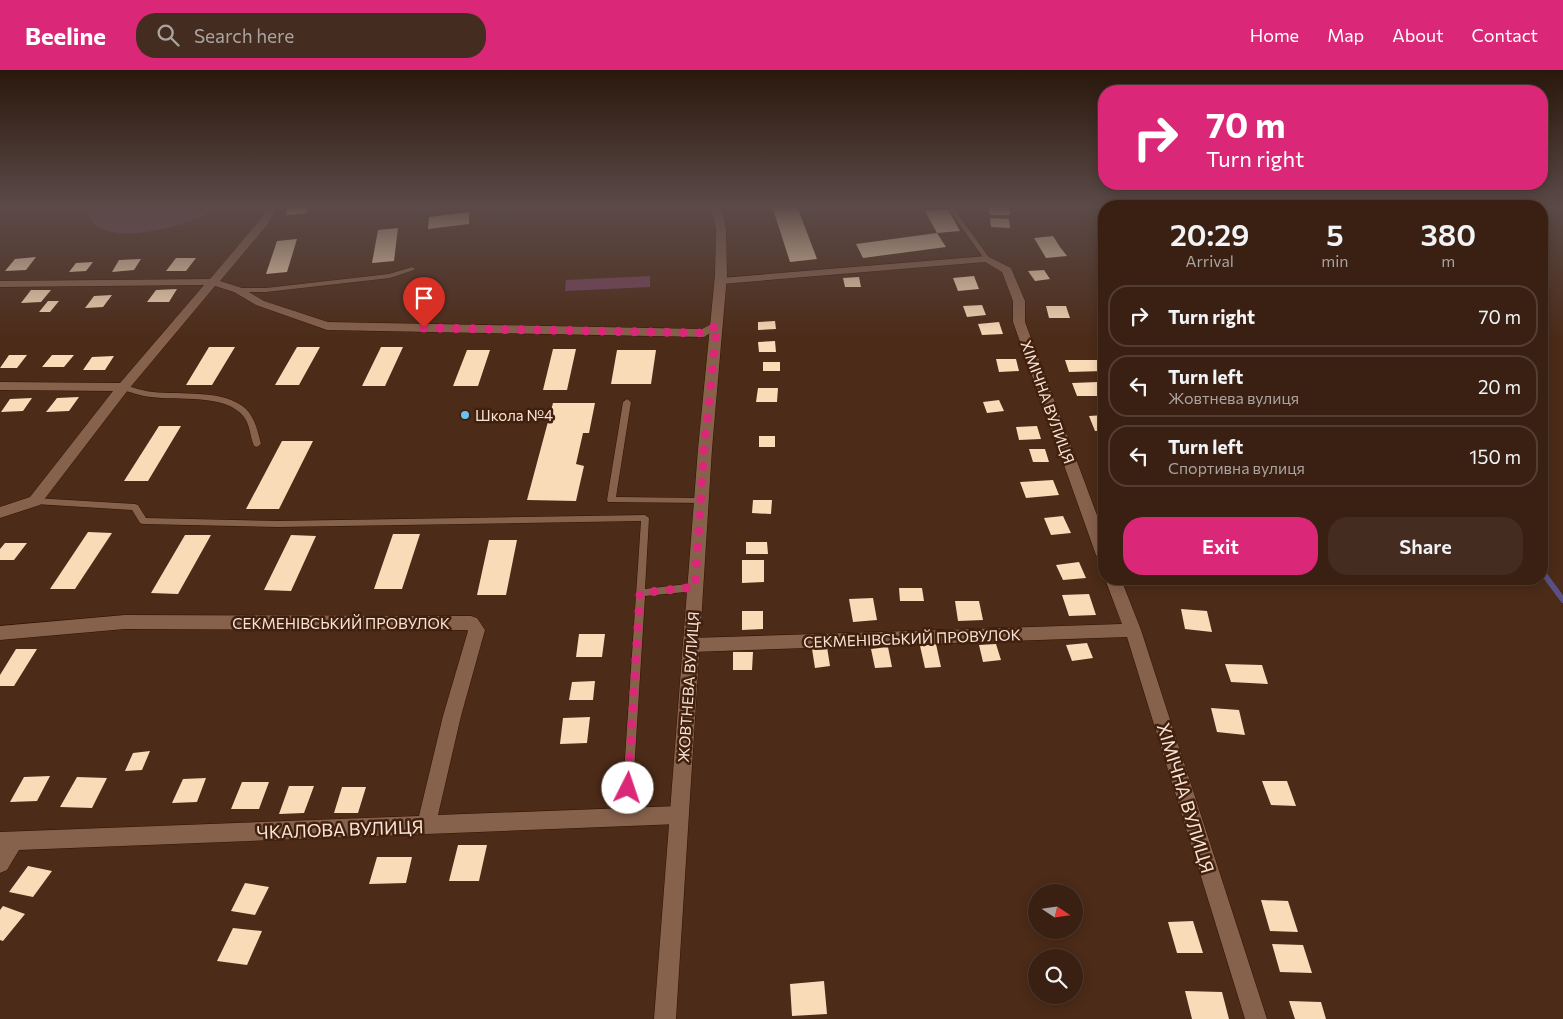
<!DOCTYPE html>
<html lang="en">
<head>
<meta charset="utf-8">
<style>
  body { margin:0; font-family:Commissioner,sans-serif; background:#442d20; color:#f1f3f6; height:100vh; display:flex; flex-direction:column; font-size:19px; white-space:nowrap }
  * { box-sizing:border-box; margin:0 }
  p { font-size:16px; color:#aba39f }
  .icon { flex:none; width:28px; height:28px; fill:none; stroke:currentColor; stroke-width:2; stroke-linecap:round; stroke-linejoin:round }
  .map { position:relative; flex:1; overflow:hidden }
  .sheet { position:absolute; left:1098px; top:130px; width:450px; height:385px; display:flex; flex-direction:column; background:#392012; border-radius:20px; box-shadow:0 2px 12px #0003,0 0 0 1px #533e32 }
  .sheet>* { flex:none }
  .top-card { position:absolute; left:1098px; top:15px; width:450px; height:105px; border-radius:20px; box-shadow:0 2px 12px #0003,0 0 0 1px #533e32; background:#db2777; color:#fff; overflow:hidden }
  .needle { width:32px; rotate:103deg }
  .controls { position:absolute; left:1028px; top:814px; display:grid; gap:10px }
  .controls a { display:grid; place-items:center; width:55px; height:55px; border-radius:50%; background:#392012; box-shadow:0 2px 12px #0003,0 0 0 1px #533e32; font-size:25px }
  .pin { position:absolute; display:grid; place-items:center; width:42px; height:42px; color:#fff; margin:-51px -21px; border-radius:50% 50% 50% 0; rotate:-45deg; box-shadow:0 0 5px #0007 }
  .pin .icon { rotate:45deg }
  .me { position:absolute; width:55px; margin:-28px; rotate:4deg; stroke-linejoin:round; filter:drop-shadow(0 0 4px #0008) }
  .turn { display:flex; align-items:center; gap:18px; height:105px; padding:0 25px; font-size:22px }
  .turn .icon { width:65px; height:65px; stroke-width:2.5 }
  .turn b { display:block; font-size:35px; line-height:42px }
  .eta { display:flex; justify-content:space-evenly; align-items:center; height:85px; text-align:center }
  .eta b { font-size:30px; font-weight:600; line-height:35px }
  .cta { display:flex; gap:10px; margin-top:auto; padding:10px 25px }
  .cta a { flex:1; height:58px; border-radius:20px; background:#db2777; color:#fff; font-size:20px; font-weight:600; line-height:58px; text-align:center }
  .cta a+a { background:#442d20; color:#f1f3f6 }
  ul { padding:0; list-style:none }
  li { display:flex; align-items:center; gap:15px; height:62px; margin:0 10px 8px; padding:0 15px; border:2px solid #533e32; border-radius:20px }
  li div { flex:1 }
  li b { display:block; font-size:19px }
  li em { font-style:normal }
  header { display:flex; align-items:center; gap:30px; box-sizing:border-box; height:70px; padding:0 25px; background:#db2777; color:#fff }
  header strong { font-size:24px }
  nav { display:flex; gap:28px; margin-inline-start:auto; font-size:18px }
  .search { width:350px; height:45px; background:#442d20; display:flex; align-items:center; gap:12px; box-sizing:border-box; padding:0 18px; border-radius:20px; color:#aba39f; font-size:19px }
  .map>svg:first-child { display:block }
  .green { fill:#75425b }
  .lines { fill:none; stroke-linecap:round; stroke-linejoin:round }
  .stream { stroke:#595185; stroke-width:5.5 }
  .building { fill:#fadbb8 }
  .service-casing { stroke:#311201; stroke-width:1 }
  .minor-casing { stroke:#311201; stroke-width:1 }
  .secondary-casing { stroke:#311201; stroke-width:1 }
  .service { fill:#86614c; fill-rule:evenodd }
  .minor { fill:#86614c; fill-rule:evenodd }
  .secondary { fill:#86614c; fill-rule:evenodd }
  .route { stroke:#db2777; stroke-width:9; stroke-dasharray:0 16.2 }
  .poi-dot { fill:#66c4ef; stroke:#41210e; stroke-width:2 }
  .labels { text-anchor:middle; dominant-baseline:central; stroke-width:5; stroke-linejoin:round; paint-order:stroke }
  .street-label { font-size:15px; fill:#f9e3d7; stroke:#41210e }
  .poi-label { font-size:15px; fill:#f9e3d7; stroke:#41210e; text-anchor:start }
  .near-street-label { font-size:18px; fill:#f9e3d7; stroke:#41210e }
</style>
</head>
<body>
<header>
<strong>Beeline</strong>
<div class="search"><svg class="icon" aria-label="search" viewBox="0 0 24 24"><circle cx="10" cy="10" r="6"/><path d="M15 15l6 6"/></svg>Search here</div>
<nav><a>Home</a><a>Map</a><a>About</a><a>Contact</a></nav>
</header>
<div class="map">
<svg width="1563" height="949" viewBox="0 0 1563 949">
  <rect width="100%" height="100%" fill="#4c2b18"/>
  <path class="green" d="M 91,136 L 220,136 C 196,154 117,177 93,153 C 90,150 89,146 87,142 Z
    M 650,206 L 650,217 L 565,221 L 566,210 Z"/>
  <g class="lines">
    <path class="stream" d="M 1541,500 L 1563,530"/>
  </g>
  <path class="building" d="M 288,136 L 309,136 L 307,143 L 286,145 Z
    M 772,136 L 797,136 L 817,189 L 790,192 Z
    M 988,137 L 1009,138 L 1010,145 L 990,145 Z
    M 948,139 L 960,161 L 937,163 L 925,141 Z
    M 469,142 L 469,154 L 428,159 L 429,147 Z
    M 990,148 L 1009,149 L 1010,158 L 991,157 Z
    M 398,158 L 394,191 L 372,193 L 378,160 Z
    M 937,163 L 946,177 L 863,188 L 856,174 Z
    M 1053,166 L 1060,177 L 1067,186 L 1046,188 L 1034,168 Z
    M 297,169 L 287,202 L 266,204 L 277,171 Z
    M 36,187 L 26,200 L 5,201 L 15,189 Z
    M 176,188 L 196,188 L 186,201 L 166,201 Z
    M 141,189 L 134,200 L 112,202 L 119,190 Z
    M 93,192 L 86,201 L 69,202 L 76,193 Z
    M 1044,200 L 1050,209 L 1035,211 L 1028,201 Z
    M 974,206 L 979,219 L 958,221 L 953,208 Z
    M 859,207 L 861,217 L 845,217 L 843,208 Z
    M 177,219 L 169,232 L 147,232 L 156,220 Z
    M 31,220 L 51,220 L 41,232 L 21,233 Z
    M 112,225 L 103,237 L 85,238 L 94,226 Z
    M 48,231 L 59,231 L 50,242 L 39,242 Z
    M 982,235 L 986,245 L 967,247 L 963,236 Z
    M 1046,236 L 1066,236 L 1070,248 L 1049,248 Z
    M 775,251 L 776,259 L 758,260 L 758,252 Z
    M 999,252 L 1003,264 L 982,265 L 978,254 Z
    M 775,271 L 776,282 L 759,282 L 758,272 Z
    M 209,277 L 235,277 L 212,315 L 186,315 Z
    M 297,277 L 320,277 L 299,315 L 275,315 Z
    M 381,277 L 403,277 L 385,316 L 362,316 Z
    M 553,279 L 576,279 L 567,320 L 543,320 Z
    M 467,280 L 490,280 L 478,316 L 453,316 Z
    M 617,280 L 656,280 L 651,314 L 611,314 Z
    M 9,285 L 27,285 L 17,298 L 0,298 Z
    M 52,285 L 74,285 L 64,297 L 42,297 Z
    M 114,286 L 105,300 L 83,300 L 92,287 Z
    M 996,289 L 1016,289 L 1019,301 L 999,302 Z
    M 1065,290 L 1104,290 L 1104,301 L 1069,302 Z
    M 763,292 L 780,292 L 780,301 L 763,301 Z
    M 1098,312 L 1103,326 L 1077,326 L 1072,313 Z
    M 758,318 L 778,318 L 777,332 L 756,332 Z
    M 79,327 L 69,341 L 46,342 L 57,328 Z
    M 32,328 L 23,341 L 1,342 L 10,329 Z
    M 999,330 L 1004,341 L 987,343 L 983,332 Z
    M 553,333 L 595,333 L 589,363 L 583,363 L 576,394 L 584,396 L 576,431 L 527,430 Z
    M 1104,345 L 1104,361 L 1095,361 L 1089,346 Z
    M 159,356 L 181,356 L 148,411 L 124,411 Z
    M 1037,356 L 1041,369 L 1019,370 L 1016,357 Z
    M 759,366 L 775,366 L 775,377 L 759,377 Z
    M 282,371 L 313,371 L 279,439 L 246,439 Z
    M 1029,379 L 1045,379 L 1049,392 L 1033,392 Z
    M 1053,410 L 1059,425 L 1026,428 L 1020,412 Z
    M 753,430 L 772,430 L 771,444 L 752,443 Z
    M 1063,446 L 1071,463 L 1051,465 L 1044,448 Z
    M 88,462 L 112,463 L 75,519 L 50,519 Z
    M 393,464 L 420,464 L 402,519 L 374,519 Z
    M 185,465 L 211,465 L 178,524 L 151,523 Z
    M 291,465 L 316,466 L 291,521 L 264,520 Z
    M 489,470 L 517,470 L 506,525 L 477,525 Z
    M 746,472 L 767,472 L 768,484 L 746,484 Z
    M 5,473 L 27,473 L 14,490 L 0,490 L 0,479 Z
    M 742,490 L 764,490 L 764,512 L 742,513 Z
    M 1079,492 L 1086,508 L 1063,510 L 1056,495 Z
    M 899,518 L 922,518 L 924,531 L 900,531 Z
    M 1089,524 L 1096,545 L 1069,546 L 1062,525 Z
    M 873,528 L 877,550 L 853,552 L 849,529 Z
    M 955,531 L 979,531 L 983,550 L 958,551 Z
    M 1181,539 L 1207,541 L 1212,562 L 1185,559 Z
    M 742,541 L 763,541 L 763,559 L 742,560 Z
    M 579,564 L 605,564 L 602,587 L 576,587 Z
    M 1087,573 L 1093,588 L 1072,591 L 1066,575 Z
    M 936,574 L 941,597 L 925,598 L 920,576 Z
    M 996,574 L 1001,590 L 983,592 L 979,575 Z
    M 827,577 L 830,596 L 815,598 L 812,579 Z
    M 888,577 L 892,597 L 875,598 L 871,579 Z
    M 16,579 L 37,579 L 14,616 L 0,616 L 0,605 Z
    M 733,582 L 753,582 L 752,600 L 733,600 Z
    M 1225,594 L 1262,595 L 1268,614 L 1231,612 Z
    M 595,611 L 593,630 L 569,630 L 572,612 Z
    M 1211,638 L 1239,640 L 1245,665 L 1217,662 Z
    M 590,647 L 587,673 L 560,674 L 563,648 Z
    M 150,681 L 142,700 L 125,701 L 133,683 Z
    M 50,706 L 37,731 L 10,732 L 24,707 Z
    M 77,707 L 107,708 L 92,738 L 60,737 Z
    M 206,708 L 197,732 L 172,733 L 183,709 Z
    M 1262,711 L 1287,711 L 1296,736 L 1271,735 Z
    M 242,712 L 269,712 L 259,739 L 231,739 Z
    M 289,716 L 314,716 L 304,743 L 279,744 Z
    M 342,717 L 366,717 L 358,743 L 334,743 Z
    M 458,775 L 487,775 L 479,811 L 449,811 Z
    M 377,787 L 412,787 L 406,813 L 369,814 Z
    M 28,796 L 52,801 L 33,827 L 9,822 Z
    M 245,813 L 269,817 L 255,845 L 231,841 Z
    M 1261,830 L 1288,831 L 1298,862 L 1270,861 Z
    M 3,836 L 25,844 L 3,871 L 0,870 L 0,840 Z
    M 1193,851 L 1203,883 L 1177,883 L 1168,852 Z
    M 233,858 L 262,861 L 247,895 L 217,891 Z
    M 1272,874 L 1303,875 L 1312,903 L 1280,902 Z
    M 824,911 L 827,944 L 792,946 L 790,914 Z
    M 1185,921 L 1222,922 L 1229,949 L 1192,949 Z
    M 1289,931 L 1321,932 L 1326,949 L 1295,949 Z"/>
  <g class="lines">
    <g class="service-casing">
      <path id="service" d="M 946,136 L 952,136 L 990,189 L 989,190 L 985,190 Z
        M 412,197 L 415,199 L 414,200 L 390,208 L 266,222 L 238,222 L 235,220 L 238,218 L 266,218 L 389,204 Z
        M 120,315 L 123,315 C 133,317 142,321 153,322 C 180,325 225,319 246,339 C 255,348 258,362 261,374 L 257,377 L 254,376 C 250,366 250,355 244,347 C 226,323 177,331 151,327 C 140,326 130,322 120,319 Z
        M 627,329 L 631,332 L 616,427 L 701,428 L 705,431 L 704,433 L 608,432 L 607,430 L 623,332 Z
        M 35,428 L 135,434 L 138,435 L 146,448 L 278,451 L 645,445 L 649,448 L 645,519 L 695,513 L 698,514 L 700,517 L 698,520 L 695,521 L 645,526 L 633,718 L 632,722 L 628,723 L 624,722 L 623,718 L 641,451 L 278,457 L 143,454 L 140,453 L 132,440 L 35,434 L 31,431 Z"/>
    </g>
    <g class="minor-casing">
      <path id="minor" d="M 267,136 L 277,136 L 268,154 L 220,211 L 242,218 L 264,231 L 328,252 L 702,259 L 717,251 L 723,255 L 704,267 L 327,260 L 256,235 L 234,222 L 215,216 L 128,320 L 40,435 L 0,448 L 0,437 L 30,427 L 113,321 L 0,320 L 0,312 L 120,313 L 204,215 L 0,217 L 0,211 L 210,209 L 259,151 Z
        M 987,186 L 1011,198 L 1025,231 L 1025,252 L 1104,464 L 1104,491 L 1099,489 L 1096,485 L 1013,252 L 1013,231 L 1002,202 L 985,192 L 721,214 L 715,211 L 721,208 Z
        M 1105,509 L 1121,509 L 1141,560 L 1267,949 L 1245,949 L 1127,567 L 691,582 L 685,580 L 683,575 L 685,570 L 691,568 L 1122,554 Z
        M 125,545 L 471,546 L 477,548 L 485,560 L 461,646 L 438,745 L 679,736 L 686,739 L 688,745 L 686,751 L 679,754 L 19,780 L 7,800 L 0,803 L 0,762 L 419,746 L 443,646 L 468,561 L 467,560 L 125,559 L 0,570 L 0,556 Z"/>
    </g>
    <g class="secondary-casing">
      <path id="secondary" d="M 711,136 L 721,136 L 726,159 L 727,205 L 712,379 L 676,949 L 654,949 L 698,379 L 715,205 L 716,159 Z"/>
    </g>
    <use href="#service" class="service"/>
    <use href="#minor" class="minor"/>
    <use href="#secondary" class="secondary"/>
  </g>
  <linearGradient id="sky" x2="0" y2="1"><stop stop-color="#2a180d"/><stop offset="0.51" stop-color="#5b4a48"/><stop offset="1" stop-color="#5b4a48" stop-opacity="0"/></linearGradient>
  <rect width="1563" height="269" fill="url(#sky)"/>
  <g class="lines">
    <path class="route" d="M 424,258 L 704,263 L 717,255 L 704,380 L 695,517 L 640,523 L 628,718"/>
  </g>
  <circle class="poi-dot" cx="465" cy="345" r="5"/>
  <g class="labels">
    <g class="street-label">
      <text transform="translate(1048 332) rotate(70)">ХІМІЧНА ВУЛИЦЯ</text>
      <text x="341" y="553">СЕКМЕНІВСЬКИЙ ПРОВУЛОК</text>
      <text transform="translate(912 568) rotate(-2)">СЕКМЕНІВСЬКИЙ ПРОВУЛОК</text>
      <text transform="translate(688 617) rotate(-86)">ЖОВТНЕВА ВУЛИЦЯ</text>
    </g>
    <g class="poi-label">
      <text x="475" y="345">Школа №4</text>
    </g>
    <g class="near-street-label">
      <text transform="translate(1186 728) rotate(73)">ХІМІЧНА ВУЛИЦЯ</text>
      <text transform="translate(340 759) rotate(-2)">ЧКАЛОВА ВУЛИЦЯ</text>
    </g>
  </g>
</svg>
<div class="controls">
<a><svg class="needle" viewBox="-14 -14 28 28"><path d="M0-13l5 13h-10z" fill="#e53935"/><path d="M0 13l5-13h-10z" fill="#aba39f"/></svg></a>
<a><svg class="icon" aria-label="search" viewBox="0 0 24 24"><circle cx="10" cy="10" r="6"/><path d="M15 15l6 6"/></svg></a>
</div>
<div class="pin" style="left:424px;top:258px;background:#d93025"><svg class="icon" aria-label="arrive" viewBox="0 0 24 24"><path d="M6 21V4h12l-3 4 3 4H6"/></svg></div>
<svg class="me" style="left:628px;top:718px" viewBox="-20 -20 40 40"><circle r="19" fill="#fff"/><path d="M0-13L10 11 0 6-10 11z" fill="#db2777"/></svg>
<div class="top-card">
<div class="turn"><svg class="icon" aria-label="right" viewBox="0 0 24 24"><path d="M7 20v-9h11M14 6l5 5-5 5"/></svg><div><b>70 m</b>Turn right</div></div>
</div>
<section class="sheet">
<div class="eta">
<div><b>20:29</b><p>Arrival</p></div>
<div><b>5</b><p>min</p></div>
<div><b>380</b><p>m</p></div>
</div>
<ul>
<li><svg class="icon" aria-label="right" viewBox="0 0 24 24"><path d="M7 20v-9h11M14 6l5 5-5 5"/></svg><div><b>Turn right</b></div><em>70 m</em></li>
<li><svg class="icon" aria-label="left" viewBox="0 0 24 24"><path d="M17 20v-9H6M10 6l-5 5 5 5"/></svg><div><b>Turn left</b><p>Жовтнева вулиця</p></div><em>20 m</em></li>
<li><svg class="icon" aria-label="left" viewBox="0 0 24 24"><path d="M17 20v-9H6M10 6l-5 5 5 5"/></svg><div><b>Turn left</b><p>Спортивна вулиця</p></div><em>150 m</em></li>
</ul>
<div class="cta"><a>Exit</a><a>Share</a></div>
</section>
</div>
</body>
</html>
